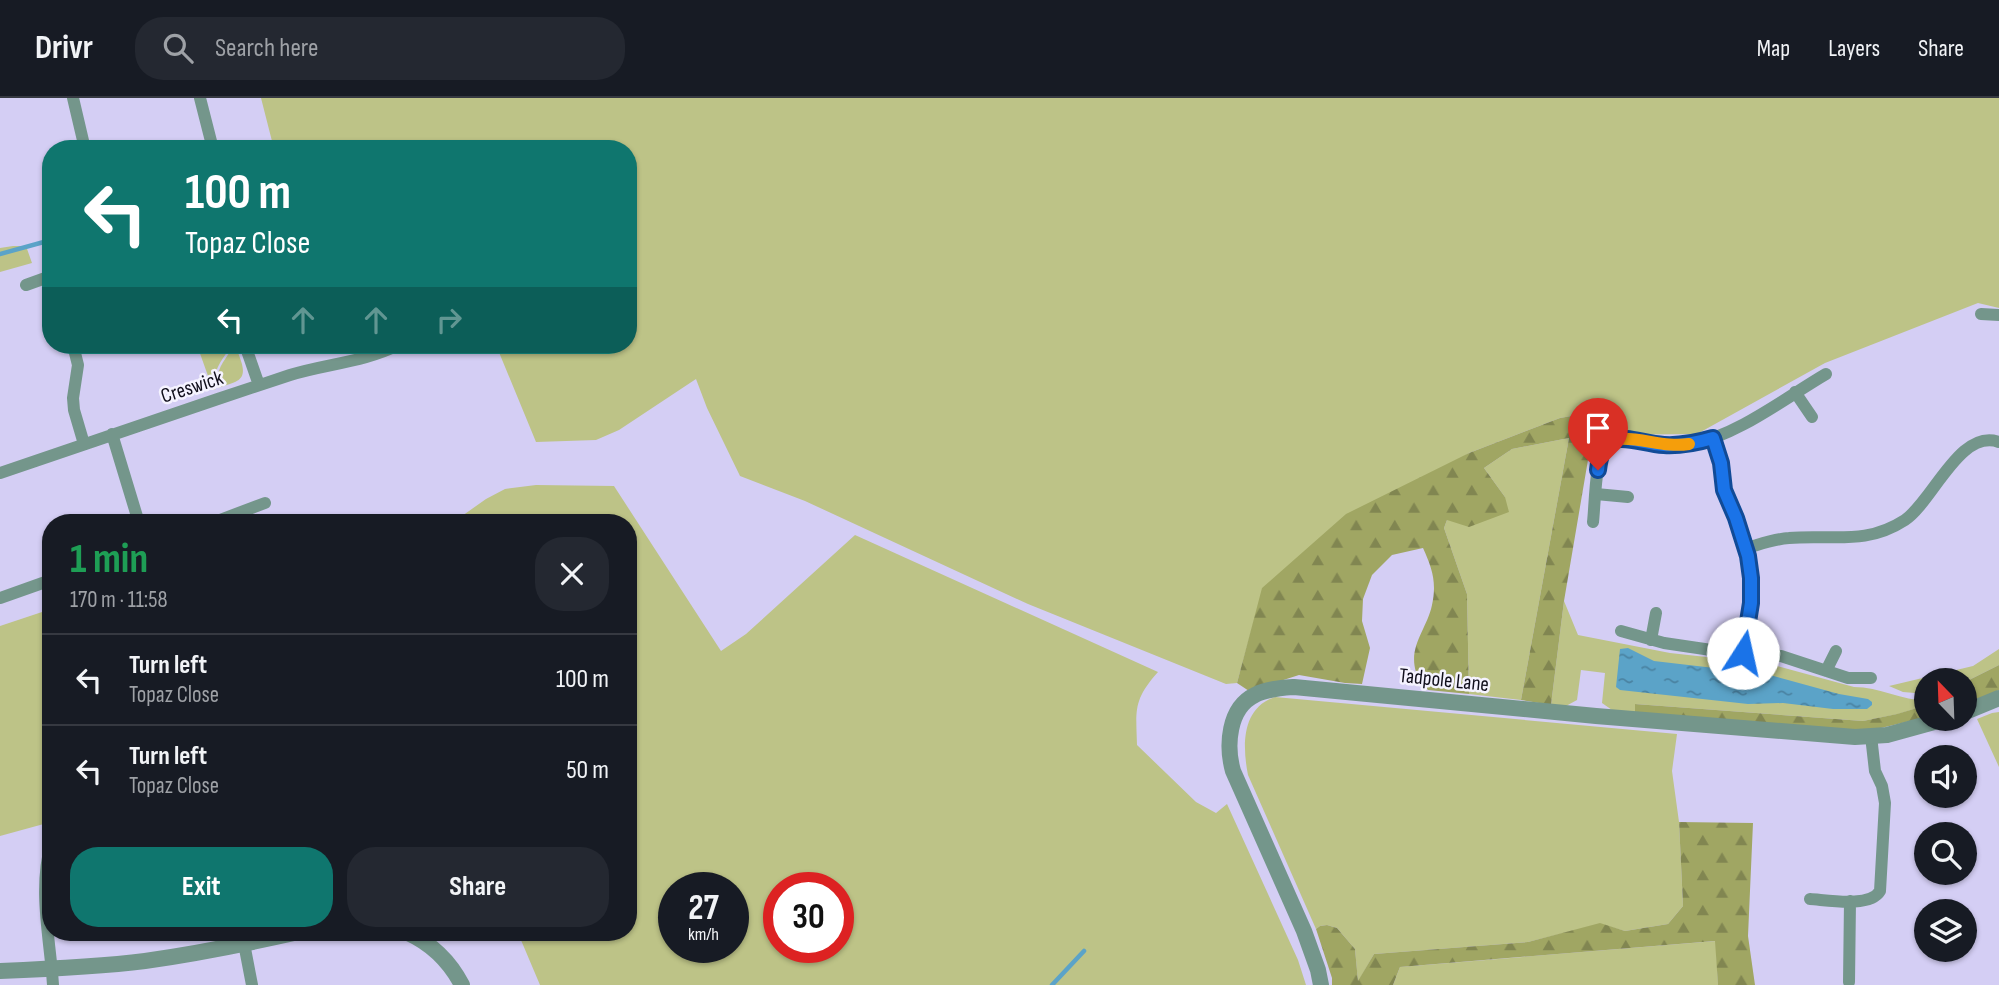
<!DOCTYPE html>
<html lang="en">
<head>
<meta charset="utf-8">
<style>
  body { margin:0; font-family:"Sofia Sans Condensed",sans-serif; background:#242831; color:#f1f3f6; height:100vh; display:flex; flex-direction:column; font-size:26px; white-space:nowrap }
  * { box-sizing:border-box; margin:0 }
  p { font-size:23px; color:#9ea1a6 }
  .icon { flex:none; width:38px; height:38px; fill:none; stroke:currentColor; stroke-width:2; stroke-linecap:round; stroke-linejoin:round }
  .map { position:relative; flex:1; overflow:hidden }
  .panel { position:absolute; left:42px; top:416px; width:595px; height:427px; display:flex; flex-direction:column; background:#171b24; border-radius:28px; box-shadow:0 2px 5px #0004 }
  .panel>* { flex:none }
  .banner { position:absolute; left:42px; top:42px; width:595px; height:214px; border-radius:28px; box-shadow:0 2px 5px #0004; background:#0f766e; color:#fff; overflow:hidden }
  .needle { width:46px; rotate:337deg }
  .controls { position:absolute; left:1914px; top:570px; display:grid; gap:14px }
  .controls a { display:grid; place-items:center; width:63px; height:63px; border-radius:50%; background:#171b24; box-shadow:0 2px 5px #0004; font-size:35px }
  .speed { position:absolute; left:658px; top:774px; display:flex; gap:14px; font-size:35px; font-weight:700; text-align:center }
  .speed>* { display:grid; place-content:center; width:91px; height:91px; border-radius:50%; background:#171b24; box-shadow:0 2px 5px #0004; line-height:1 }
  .speed small { font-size:18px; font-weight:400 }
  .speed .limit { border:10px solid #d22; background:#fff; color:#111 }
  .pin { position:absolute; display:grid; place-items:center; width:60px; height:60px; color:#fff; margin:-72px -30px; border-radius:50% 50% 50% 0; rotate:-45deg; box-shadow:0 0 7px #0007 }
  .pin .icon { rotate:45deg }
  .me { position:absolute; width:77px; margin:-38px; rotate:10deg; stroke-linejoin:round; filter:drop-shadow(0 0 5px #0008) }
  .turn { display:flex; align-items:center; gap:24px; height:147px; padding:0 28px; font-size:32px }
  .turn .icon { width:91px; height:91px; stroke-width:2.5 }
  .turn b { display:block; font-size:49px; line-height:60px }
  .lanes { display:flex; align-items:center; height:66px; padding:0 28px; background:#0003; justify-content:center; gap:35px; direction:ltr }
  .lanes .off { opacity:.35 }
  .round { display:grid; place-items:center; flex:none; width:74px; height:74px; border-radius:28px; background:#242831 }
  .summary { display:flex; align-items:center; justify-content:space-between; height:119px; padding:0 28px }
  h1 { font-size:42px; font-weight:700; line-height:52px; color:#1e9e55 }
  .action { display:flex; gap:14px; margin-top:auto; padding:14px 28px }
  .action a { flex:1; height:80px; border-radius:28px; background:#0f766e; color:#fff; font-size:28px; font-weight:700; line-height:80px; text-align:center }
  .action a+a { background:#242831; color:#f1f3f6 }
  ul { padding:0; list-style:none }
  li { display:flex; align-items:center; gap:21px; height:91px; padding:0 28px; border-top:2px solid #363941 }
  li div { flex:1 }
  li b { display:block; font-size:26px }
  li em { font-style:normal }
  header { display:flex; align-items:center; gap:42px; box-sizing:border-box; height:98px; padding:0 35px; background:#171b24; border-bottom:2px solid #363941 }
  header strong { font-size:33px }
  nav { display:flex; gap:38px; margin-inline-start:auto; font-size:24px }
  .search { width:490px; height:63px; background:#242831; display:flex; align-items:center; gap:18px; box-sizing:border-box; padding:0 24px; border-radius:28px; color:#9ea1a6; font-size:26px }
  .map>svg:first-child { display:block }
  .green { fill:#bdc387; fill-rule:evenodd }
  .forest { fill:url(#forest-firs) }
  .water { fill:url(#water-ripples) }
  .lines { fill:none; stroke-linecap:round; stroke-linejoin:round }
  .stream { stroke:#5ba3c8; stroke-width:4.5 }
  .minor { stroke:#74968b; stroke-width:12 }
  .tertiary { stroke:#74968b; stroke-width:16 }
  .route-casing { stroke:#114b97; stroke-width:18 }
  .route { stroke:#1a73e8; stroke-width:12 }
  .slow { stroke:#f59e0b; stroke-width:12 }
  .labels { text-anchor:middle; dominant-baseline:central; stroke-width:5; stroke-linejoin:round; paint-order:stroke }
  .street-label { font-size:21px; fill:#100e1b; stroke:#f5f3ff }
</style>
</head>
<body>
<header>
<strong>Drivr</strong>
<div class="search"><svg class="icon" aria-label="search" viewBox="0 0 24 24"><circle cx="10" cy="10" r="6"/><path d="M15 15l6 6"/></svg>Search here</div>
<nav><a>Map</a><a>Layers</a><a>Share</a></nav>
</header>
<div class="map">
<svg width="1999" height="887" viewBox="0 0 1999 887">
  <defs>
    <pattern id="forest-firs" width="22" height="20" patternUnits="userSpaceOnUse" patternTransform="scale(1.75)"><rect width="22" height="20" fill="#a0a663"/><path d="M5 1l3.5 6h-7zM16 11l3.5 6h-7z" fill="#818651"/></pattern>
    <pattern id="water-ripples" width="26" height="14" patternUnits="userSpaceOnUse" patternTransform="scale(1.75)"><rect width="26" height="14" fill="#5ba3c8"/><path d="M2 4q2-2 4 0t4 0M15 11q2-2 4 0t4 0" fill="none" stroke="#4a83a2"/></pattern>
  </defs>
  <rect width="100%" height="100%" fill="#d4cef4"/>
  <path class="green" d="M 261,0 L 1999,0 L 1999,210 L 1978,205 L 1825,265 L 1697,336 L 1599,337 L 1583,316 L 1560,320 L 1469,355 L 1263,490 L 1237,585 L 1226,586 L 1028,506 L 805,403 L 740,378 L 707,310 L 696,281 L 619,332 L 596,342 L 536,344 L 496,247 L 628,247 L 628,51 L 274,51 Z
    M 13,148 L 26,148 L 32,165 L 0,174 L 0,150 Z
    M 197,247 L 231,247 C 223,263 211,271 216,291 L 213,292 Z
    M 234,247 C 237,251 239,257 241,263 C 248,284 235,284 218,290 C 214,271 226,262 234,247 Z
    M 1569,340 L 1521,602 L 1469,596 L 1467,496 L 1444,430 L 1447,422 L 1505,399 L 1484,370 L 1512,351 Z
    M 536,387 L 614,388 L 721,553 L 746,536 L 855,437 L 1158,574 C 1133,602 1136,612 1137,647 L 1196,704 L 1216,715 L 1227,706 L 1298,862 L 1306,887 L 540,887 L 518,835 L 628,835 L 628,425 L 452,425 L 486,401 L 505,391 ZM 674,789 L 733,789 L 733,849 L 674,849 ZM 779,789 L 838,789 L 838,849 L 779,849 Z
    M 1564,503 L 1578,537 L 1670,555 L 1770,566 L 1854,589 C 1879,589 1902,602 1927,603 L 1927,607 L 1898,616 L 1863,623 L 1635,606 L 1635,615 L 1612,612 L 1602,605 L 1605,575 L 1581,572 L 1577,602 L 1566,608 L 1551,607 Z
    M 51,511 L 51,724 L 0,738 L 0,528 Z
    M 1999,551 L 1999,567 L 1965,584 L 1965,583 L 1927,583 L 1927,596 L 1903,594 L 1889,588 L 1973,568 Z
    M 1275,599 L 1677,636 L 1672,673 L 1679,724 L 1683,808 L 1668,826 L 1625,833 L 1600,826 L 1528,844 L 1374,856 L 1358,884 L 1355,851 L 1337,830 L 1327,827 L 1320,828 L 1316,831 L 1248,677 C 1242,647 1242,610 1275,599 Z
    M 1999,614 L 1999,669 L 1977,621 L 1992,615 Z
    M 1716,843 L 1718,887 L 1393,887 L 1400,869 Z"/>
  <path class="forest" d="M 1583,316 L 1599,337 L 1589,356 L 1564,503 L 1551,607 L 1521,602 L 1569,340 L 1512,351 L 1484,370 L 1505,399 L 1509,414 L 1469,429 L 1447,422 L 1444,430 L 1467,496 L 1469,596 L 1428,592 C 1424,587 1418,580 1416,574 C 1408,548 1427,531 1432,507 C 1437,484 1432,470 1423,450 L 1392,457 L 1372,477 L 1363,501 L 1362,523 L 1370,550 L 1362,586 L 1345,585 L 1299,577 L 1249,593 L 1237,585 L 1262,490 L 1346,416 L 1469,355 L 1560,320 Z
    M 1999,567 L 1999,592 L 1965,609 L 1965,584 Z
    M 1635,606 L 1863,623 L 1897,616 L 1927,607 L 1927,619 L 1881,630 L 1854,634 L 1635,615 Z
    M 1679,724 L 1753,725 L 1748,838 L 1755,887 L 1718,887 L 1715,843 L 1400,869 L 1393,887 L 1332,887 L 1332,880 L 1316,831 L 1320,828 L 1327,827 L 1337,830 L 1355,851 L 1358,883 L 1374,856 L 1528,844 L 1600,825 L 1625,833 L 1668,826 L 1683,808 Z"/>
  <path class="water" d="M 1628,550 L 1654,563 L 1766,576 L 1839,596 L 1868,601 L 1872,604 L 1872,607 L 1867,611 L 1833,611 L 1783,605 L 1748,606 L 1620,592 L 1616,589 L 1620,551 Z"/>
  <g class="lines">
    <path class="stream" d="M 0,156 L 51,142
      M 1052,887 L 1084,853"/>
    <path class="minor" d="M 73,0 L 85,51
      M 200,0 L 213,51
      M 26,187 L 51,178
      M 1981,216 L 1999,217
      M 73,247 L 78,267 L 73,300 L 74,312 L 84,346
      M 245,247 L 259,287
      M 1795,294 L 1812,319
      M 112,336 L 139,425
      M 1713,340 L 1721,365 L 1724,392 L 1736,420 L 1748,458 L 1751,480 L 1751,505 L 1743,555
      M 0,375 C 96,342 193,309 290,277 C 325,266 365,264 398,247
      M 1596,396 L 1628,399
      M 1593,424 C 1595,408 1595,355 1607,346 C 1621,335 1639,344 1654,346 C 1667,348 1680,348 1692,346 C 1738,337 1785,300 1826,276
      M 212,425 L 265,405
      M 1747,450 C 1761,446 1774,441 1789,440 C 1832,436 1865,448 1905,422 C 1933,403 1960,330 1999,344
      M 0,500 L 51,482
      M 1621,533 L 1664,545 L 1718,553 L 1781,558 L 1848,580 L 1871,580
      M 1651,542 L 1656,515
      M 1826,573 L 1836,553
      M 51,746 C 38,792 50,840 53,887
      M 1810,801 C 1827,802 1870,810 1880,793 L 1885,705 L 1882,688 L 1875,673 L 1871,638
      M 242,835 L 252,887
      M 1849,884 L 1850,803"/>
    <path class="tertiary" d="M 1965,614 L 1999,600
      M 408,835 C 432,846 450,864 462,887
      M 0,873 C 49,871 97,869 145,863 C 195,856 245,846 294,835
      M 1321,887 L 1318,872 L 1304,833 L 1233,673 C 1226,648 1228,610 1255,597 C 1266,591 1281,590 1294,589 L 1596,618 L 1855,639 L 1887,637 L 1945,621"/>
  </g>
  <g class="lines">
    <g class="route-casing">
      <path id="route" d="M 1598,372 C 1603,324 1632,345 1664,347 C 1681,348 1696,345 1713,340 L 1721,365 L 1724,392 L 1736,420 L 1748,458 L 1751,480 L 1751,505 L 1743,555"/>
    </g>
    <use href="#route" class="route"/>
    <path class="slow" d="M 1618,341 C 1642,339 1664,350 1689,346"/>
  </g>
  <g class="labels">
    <g class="street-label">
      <text transform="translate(192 289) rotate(-18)">Creswick</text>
      <text transform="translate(1444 582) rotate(6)">Tadpole Lane</text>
    </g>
  </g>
</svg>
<div class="controls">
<a><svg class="needle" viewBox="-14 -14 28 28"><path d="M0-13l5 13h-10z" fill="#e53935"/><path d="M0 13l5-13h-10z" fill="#9ea1a6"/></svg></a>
<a><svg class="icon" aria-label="sound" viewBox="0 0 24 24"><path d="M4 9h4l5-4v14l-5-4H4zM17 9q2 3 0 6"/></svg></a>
<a><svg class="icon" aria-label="search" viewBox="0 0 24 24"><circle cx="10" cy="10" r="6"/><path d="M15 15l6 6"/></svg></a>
<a><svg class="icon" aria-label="layers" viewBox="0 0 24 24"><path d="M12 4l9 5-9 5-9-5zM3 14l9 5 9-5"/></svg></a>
</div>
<div class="speed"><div>27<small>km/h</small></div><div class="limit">30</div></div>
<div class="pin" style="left:1598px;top:372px;background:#d93025"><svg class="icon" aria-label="arrive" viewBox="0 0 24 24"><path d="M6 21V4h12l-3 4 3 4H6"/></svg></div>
<svg class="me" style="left:1743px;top:555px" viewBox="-20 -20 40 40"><circle r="19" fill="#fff"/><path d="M0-13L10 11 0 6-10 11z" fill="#1a73e8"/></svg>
<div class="banner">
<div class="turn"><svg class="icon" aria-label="left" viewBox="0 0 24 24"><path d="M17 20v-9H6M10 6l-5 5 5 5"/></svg><div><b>100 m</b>Topaz Close</div></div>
<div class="lanes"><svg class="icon" aria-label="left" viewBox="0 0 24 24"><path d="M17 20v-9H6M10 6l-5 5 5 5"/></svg><svg class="icon off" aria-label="ahead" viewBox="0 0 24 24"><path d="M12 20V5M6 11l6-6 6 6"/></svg><svg class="icon off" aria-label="ahead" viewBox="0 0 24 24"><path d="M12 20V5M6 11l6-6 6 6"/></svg><svg class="icon off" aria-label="right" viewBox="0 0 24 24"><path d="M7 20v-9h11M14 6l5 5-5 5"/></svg></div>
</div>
<section class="panel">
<div class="summary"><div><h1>1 min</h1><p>170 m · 11:58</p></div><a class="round"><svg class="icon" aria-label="close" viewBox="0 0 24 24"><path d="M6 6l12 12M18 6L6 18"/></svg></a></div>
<ul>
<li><svg class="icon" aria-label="left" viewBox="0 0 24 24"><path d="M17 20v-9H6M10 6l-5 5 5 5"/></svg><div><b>Turn left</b><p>Topaz Close</p></div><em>100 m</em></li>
<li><svg class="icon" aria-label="left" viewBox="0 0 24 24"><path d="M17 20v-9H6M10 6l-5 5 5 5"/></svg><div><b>Turn left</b><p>Topaz Close</p></div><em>50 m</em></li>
</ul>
<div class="action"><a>Exit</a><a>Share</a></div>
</section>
</div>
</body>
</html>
